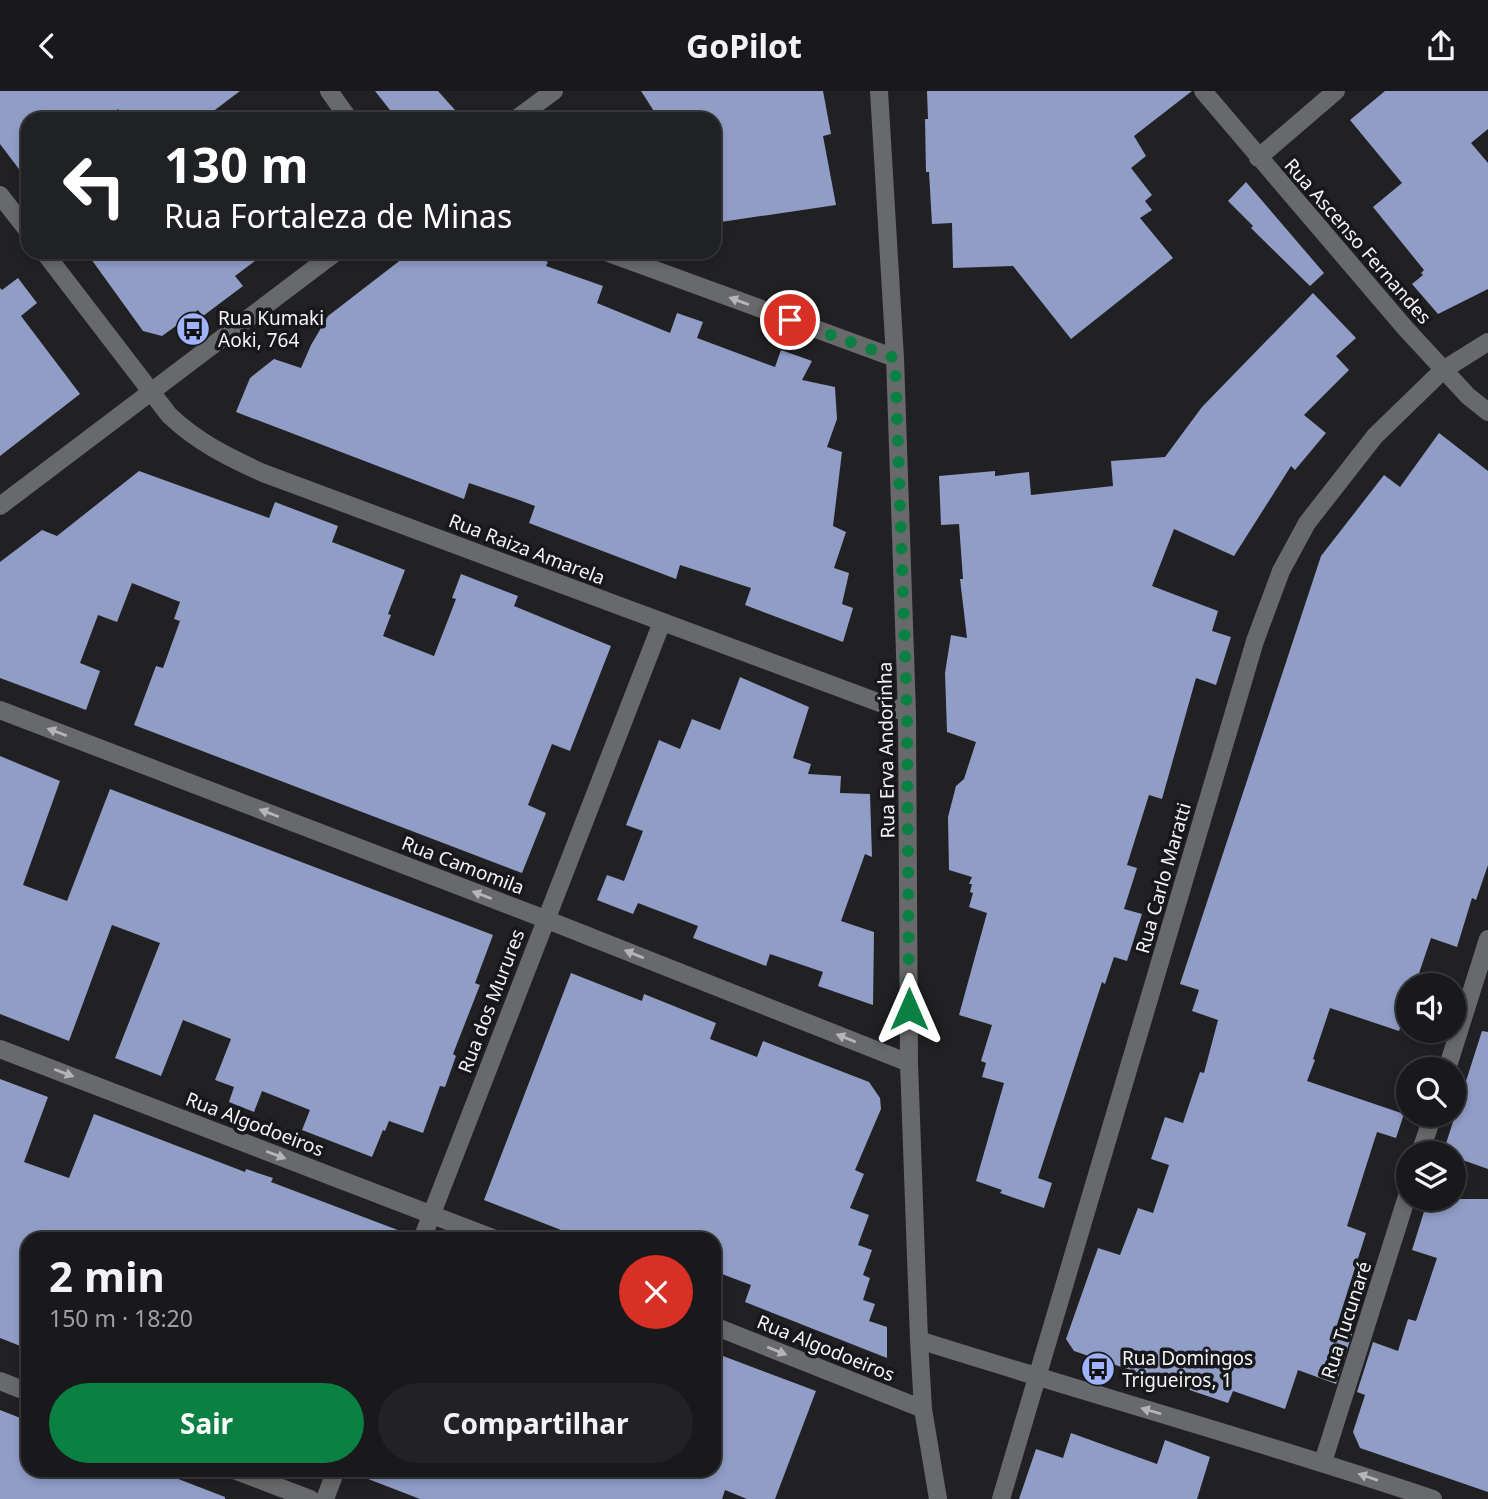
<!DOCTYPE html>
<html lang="pt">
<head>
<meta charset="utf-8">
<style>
  body { margin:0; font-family:"Noto Sans",sans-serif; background:#222224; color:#f1f3f6; height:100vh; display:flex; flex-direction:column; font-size:26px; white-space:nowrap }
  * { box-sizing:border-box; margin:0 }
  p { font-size:23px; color:#9fa0a3 }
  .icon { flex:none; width:38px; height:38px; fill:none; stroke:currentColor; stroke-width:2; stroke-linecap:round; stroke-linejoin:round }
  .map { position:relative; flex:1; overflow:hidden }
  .details { position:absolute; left:21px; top:1141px; width:700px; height:245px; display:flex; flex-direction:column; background:#19191b; border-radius:21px; box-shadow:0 4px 10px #0003,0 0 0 2px #37383a }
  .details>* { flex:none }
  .top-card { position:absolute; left:21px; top:21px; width:700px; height:147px; border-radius:21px; box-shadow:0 4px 10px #0003,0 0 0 2px #37383a; background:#202124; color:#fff; overflow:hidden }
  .tools { position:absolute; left:1396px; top:882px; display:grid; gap:14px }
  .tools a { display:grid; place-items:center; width:70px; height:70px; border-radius:50%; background:#19191b; box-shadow:0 4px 10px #0003,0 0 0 2px #37383a; font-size:35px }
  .pin { position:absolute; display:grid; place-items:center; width:60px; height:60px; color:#fff; margin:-30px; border:4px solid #fff; border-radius:50%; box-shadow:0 2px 7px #0007 }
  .me { position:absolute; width:77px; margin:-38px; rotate:0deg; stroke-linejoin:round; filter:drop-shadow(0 0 5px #0008) }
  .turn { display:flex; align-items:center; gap:24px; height:147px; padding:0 28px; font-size:32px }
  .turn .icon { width:91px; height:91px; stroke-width:2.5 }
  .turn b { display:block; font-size:49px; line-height:60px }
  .round { display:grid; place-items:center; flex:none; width:74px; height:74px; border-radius:37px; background:#222224 }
  .headline { display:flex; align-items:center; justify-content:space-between; height:119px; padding:0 28px }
  h1 { font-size:42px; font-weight:700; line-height:52px }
  .cta { display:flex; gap:14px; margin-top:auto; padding:14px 28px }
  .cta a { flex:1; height:80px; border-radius:42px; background:#0b8043; color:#fff; font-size:28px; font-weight:700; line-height:80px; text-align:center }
  .cta a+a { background:#222224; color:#f1f3f6 }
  header { display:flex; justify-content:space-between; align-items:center; height:91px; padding:0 28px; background:#19191b; font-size:32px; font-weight:700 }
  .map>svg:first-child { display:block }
  .building { fill:#909dc6 }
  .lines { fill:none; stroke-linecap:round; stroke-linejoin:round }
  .street { stroke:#68696a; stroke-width:18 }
  .oneway { fill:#b5b5b7 }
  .route { stroke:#0b8043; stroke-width:12; stroke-dasharray:0 21.6 }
  .labels { text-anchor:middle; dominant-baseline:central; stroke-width:7; stroke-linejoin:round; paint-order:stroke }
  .street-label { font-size:19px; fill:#f4f4f6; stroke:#17181a }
  .poi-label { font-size:19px; fill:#f4f4f6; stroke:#17181a; text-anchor:start }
</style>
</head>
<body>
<header><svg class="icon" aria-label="back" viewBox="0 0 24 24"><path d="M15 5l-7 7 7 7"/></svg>GoPilot<svg class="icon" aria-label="share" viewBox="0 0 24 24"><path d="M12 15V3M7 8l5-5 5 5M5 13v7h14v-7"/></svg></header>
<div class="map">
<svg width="1488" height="1408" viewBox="0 0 1488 1408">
  <rect width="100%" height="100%" fill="#212124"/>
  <path class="building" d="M 0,0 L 240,0 L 203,28 L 125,28 L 118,18 L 105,28 L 28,28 L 28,90 L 0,53 Z
    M 375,0 L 438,0 L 463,28 L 397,28 Z
    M 641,0 L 823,0 L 831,43 L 823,45 L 836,114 L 714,132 L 714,28 L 659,28 Z
    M 927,0 L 1192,0 L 1134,45 L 1146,65 L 1131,77 L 1152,104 L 1145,110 L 1152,119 L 1140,127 L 1173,167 L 1071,248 L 1013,175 L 953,177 L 952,132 L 932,133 L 929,81 L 926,81 L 925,28 L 928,28 Z
    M 1385,0 L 1488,0 L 1488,38 L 1471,52 L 1488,72 L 1488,198 L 1438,223 L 1412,193 L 1423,184 L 1421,182 L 1424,179 L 1373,116 L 1402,92 L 1350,29 Z
    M 1246,91 L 1324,182 L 1310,195 L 1251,137 L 1253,135 L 1228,110 Z
    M 86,161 L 267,161 L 235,185 L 243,195 L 203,225 L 198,219 L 162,245 L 143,240 Z
    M 411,161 L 520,161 L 548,171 L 546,175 L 603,195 L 597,212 L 670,242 L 677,222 L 703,231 L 697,247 L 775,276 L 781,259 L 812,270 L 802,289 L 835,296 L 837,328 L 827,356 L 842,361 L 833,435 L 846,441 L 834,477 L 849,482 L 842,513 L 853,517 L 843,551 L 745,514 L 751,497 L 680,474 L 676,488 L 529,432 L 535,415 L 519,409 L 469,392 L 464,408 L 236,321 L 250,287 L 274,268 L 301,277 L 311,254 L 328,225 Z
    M 18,187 L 37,212 L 21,225 L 80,303 L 0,365 L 0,197 L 2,199 Z
    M 1313,202 L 1356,247 L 1336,265 L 1349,279 L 1304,324 L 1326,342 L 1295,379 L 1291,375 L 1234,465 L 1174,438 L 1152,495 L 1218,520 L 1212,540 L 1231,546 L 1216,594 L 1196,587 L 1162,708 L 1149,704 L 1127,774 L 1137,777 L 1124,818 L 1142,823 L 1127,870 L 1114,866 L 1105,893 L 1102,891 L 1038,1087 L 1052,1092 L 1044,1117 L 1000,1102 L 1002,1099 L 976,1090 L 1004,992 L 982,986 L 986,972 L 981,970 L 992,934 L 959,924 L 987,822 L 969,816 L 973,802 L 970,801 L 972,793 L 969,793 L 972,786 L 949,779 L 948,726 L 956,695 L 964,688 L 976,651 L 947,641 L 945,582 L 951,544 L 967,547 L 960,488 L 963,488 L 959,433 L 941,434 L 939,385 L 995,380 L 995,385 L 1029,381 L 1031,404 L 1113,395 L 1111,370 L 1165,366 L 1202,316 Z
    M 1439,342 L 1488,380 L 1488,774 L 1476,809 L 1472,807 L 1457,856 L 1431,847 L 1415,894 L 1409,894 L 1409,912 L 1399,940 L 1330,917 L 1313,968 L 1315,969 L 1307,990 L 1404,1023 L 1396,1047 L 1377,1041 L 1347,1135 L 1366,1142 L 1336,1237 L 1352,1243 L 1336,1293 L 1298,1279 L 1285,1318 L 1233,1300 L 1228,1312 L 1074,1260 L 1066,1248 L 1098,1157 L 1120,1164 L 1138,1117 L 1153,1122 L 1169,1074 L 1151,1068 L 1165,1026 L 1183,1032 L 1200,981 L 1204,982 L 1218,929 L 1192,920 L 1199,899 L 1180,893 L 1321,465 L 1384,384 L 1400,396 Z
    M 139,380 L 269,427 L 275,411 L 338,435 L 332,451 L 405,479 L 388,523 L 391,524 L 383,545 L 434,565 L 456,508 L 452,507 L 461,483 L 518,505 L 514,515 L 611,555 L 570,660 L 552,653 L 528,714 L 546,722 L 522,782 L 134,634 L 156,575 L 163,577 L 180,530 L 174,528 L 180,511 L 132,492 L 117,531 L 98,524 L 80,572 L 100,580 L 86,619 L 0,587 L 0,471 L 42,439 L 57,445 Z
    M 740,586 L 809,616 L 793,667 L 811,673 L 808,683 L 841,685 L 840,702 L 870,703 L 872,766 L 865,763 L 841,830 L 874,841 L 873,914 L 818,895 L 823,881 L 770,863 L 766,875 L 693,847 L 698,835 L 638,812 L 633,823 L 597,809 L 607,784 L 624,790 L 643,740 L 626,734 L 659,649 L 680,658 L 692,628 L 720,639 Z
    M 0,665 L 60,690 L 23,794 L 67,810 L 110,698 L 493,844 L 475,892 L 480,894 L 453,963 L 456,965 L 445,996 L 440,995 L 423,1042 L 389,1030 L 385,1040 L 383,1039 L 372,1066 L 302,1039 L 310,1019 L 262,1000 L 254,1021 L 229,1011 L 234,996 L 215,989 L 231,948 L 183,929 L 161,985 L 115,967 L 160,852 L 112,834 L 69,950 L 0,923 Z
    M 571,882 L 642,910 L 644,903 L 716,932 L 710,948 L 757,966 L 763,950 L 869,991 L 880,1007 L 881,1018 L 855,1079 L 864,1083 L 850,1117 L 869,1124 L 858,1154 L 872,1159 L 863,1184 L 870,1187 L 863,1209 L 875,1213 L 869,1230 L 887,1236 L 887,1267 L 745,1211 L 751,1194 L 714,1180 L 714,1148 L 584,1148 L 484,1109 Z
    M 1482,940 L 1488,941 L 1488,1078 L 1454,1066 L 1454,1062 L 1443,1062 Z
    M 0,988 L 48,1006 L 24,1071 L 69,1087 L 94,1023 L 245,1081 L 246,1078 L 273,1087 L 271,1091 L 411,1144 L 411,1148 L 28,1148 L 28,1258 L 0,1247 Z
    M 1428,1108 L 1488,1108 L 1488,1401 L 1360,1357 L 1353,1341 L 1365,1304 L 1357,1301 L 1373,1251 L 1398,1260 L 1408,1228 L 1416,1230 L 1437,1167 L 1412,1159 Z
    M 723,1265 L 816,1300 L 775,1408 L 747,1408 L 725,1399 L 722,1408 L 420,1408 L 350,1381 L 350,1379 L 714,1379 L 714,1289 Z
    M 0,1319 L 28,1330 L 28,1379 L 155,1379 L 225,1406 L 225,1408 L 0,1408 Z
    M 1071,1342 L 1157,1373 L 1165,1349 L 1210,1366 L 1197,1408 L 1019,1408 L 1036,1358 L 1063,1367 Z"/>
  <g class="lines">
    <path class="street" d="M 329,0 L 349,28
      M 879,0 L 895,267 L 907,622 L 909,972 L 919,1249 L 923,1318 L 938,1408
      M 1203,0 L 1406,238 L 1468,305 L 1488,321
      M 516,28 L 554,0
      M 1258,67 L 1336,0
      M 0,104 L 28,140
      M 44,161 L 169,324 C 197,351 228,366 263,382 L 907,622
      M 606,161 L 895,267
      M 0,415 L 336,161
      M 0,619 L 545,828 L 909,972
      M 0,958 L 495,1148
      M 1447,978 L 1488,848
      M 1420,1062 L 1433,1024
      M 422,1148 L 662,531
      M 714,1235 L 923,1318
      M 919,1249 C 1090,1303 1263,1351 1433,1408
      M 0,1290 L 28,1301
      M 1323,1371 L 1409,1099
      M 234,1379 L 310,1408
      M 325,1408 L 336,1379
      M 1001,1408 L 1255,550 L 1281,480 L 1307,432 L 1375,345 L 1443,279 L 1488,251"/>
  </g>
  <defs><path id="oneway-solid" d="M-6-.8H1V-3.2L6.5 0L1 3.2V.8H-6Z" transform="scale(1.75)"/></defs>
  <g class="oneway">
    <use href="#oneway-solid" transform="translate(739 210) rotate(-160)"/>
    <use href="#oneway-solid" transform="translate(57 641) rotate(-159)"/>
    <use href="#oneway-solid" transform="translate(269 722) rotate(-159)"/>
    <use href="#oneway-solid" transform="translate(482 804) rotate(-159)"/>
    <use href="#oneway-solid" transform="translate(634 863) rotate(-158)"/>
    <use href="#oneway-solid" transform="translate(846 947) rotate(-158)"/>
    <use href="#oneway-solid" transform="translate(64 982) rotate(21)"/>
    <use href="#oneway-solid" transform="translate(276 1064) rotate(21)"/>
    <use href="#oneway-solid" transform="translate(777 1260) rotate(22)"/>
    <use href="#oneway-solid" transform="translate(1151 1320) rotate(-164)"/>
    <use href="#oneway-solid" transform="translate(1368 1386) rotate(-161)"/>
  </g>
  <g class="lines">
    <path class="route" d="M 790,229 L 895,267 L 907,622 L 909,918"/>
  </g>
  <defs>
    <g id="bus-disc" transform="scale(1.75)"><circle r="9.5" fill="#9fb3fd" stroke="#17181a"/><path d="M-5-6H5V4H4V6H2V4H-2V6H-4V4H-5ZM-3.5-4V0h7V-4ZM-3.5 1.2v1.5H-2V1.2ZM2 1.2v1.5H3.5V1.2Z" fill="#111"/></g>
  </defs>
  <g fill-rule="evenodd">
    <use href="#bus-disc" x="193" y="238"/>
    <use href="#bus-disc" x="1098" y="1278"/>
  </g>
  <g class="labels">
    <g class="street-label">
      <text transform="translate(1358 150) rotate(49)">Rua Ascenso Fernandes</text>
      <text transform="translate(527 458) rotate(21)">Rua Raiza Amarela</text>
      <text transform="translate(886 659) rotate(-91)">Rua Erva Andorinha</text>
      <text transform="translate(463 774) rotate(21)">Rua Camomila</text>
      <text transform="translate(1163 787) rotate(-74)">Rua Carlo Maratti</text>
      <text transform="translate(491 910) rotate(-69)">Rua dos Murures</text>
      <text transform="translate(255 1033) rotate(21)">Rua Algodoeiros</text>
      <text transform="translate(1346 1229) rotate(-72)">Rua Tucunaré</text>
      <text transform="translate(826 1257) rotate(22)">Rua Algodoeiros</text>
    </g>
    <g class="poi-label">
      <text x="218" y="227">Rua Kumaki<tspan x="218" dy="22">Aoki, 764</tspan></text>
      <text x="1122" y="1267">Rua Domingos<tspan x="1122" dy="22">Trigueiros, 1</tspan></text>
    </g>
  </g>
</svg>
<div class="tools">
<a><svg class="icon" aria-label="sound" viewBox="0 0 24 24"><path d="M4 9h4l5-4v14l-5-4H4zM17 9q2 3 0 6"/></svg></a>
<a><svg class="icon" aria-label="search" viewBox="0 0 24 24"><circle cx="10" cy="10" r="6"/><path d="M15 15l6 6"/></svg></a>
<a><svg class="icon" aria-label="layers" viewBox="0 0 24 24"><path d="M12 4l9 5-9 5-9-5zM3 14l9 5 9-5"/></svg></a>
</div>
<div class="pin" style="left:790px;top:229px;background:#d93025"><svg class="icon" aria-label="arrive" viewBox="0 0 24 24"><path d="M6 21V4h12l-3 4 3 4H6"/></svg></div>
<svg class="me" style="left:909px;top:918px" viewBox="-20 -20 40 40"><path d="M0-17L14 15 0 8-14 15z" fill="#0b8043" stroke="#fff" stroke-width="4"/></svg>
<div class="top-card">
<div class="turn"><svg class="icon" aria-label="left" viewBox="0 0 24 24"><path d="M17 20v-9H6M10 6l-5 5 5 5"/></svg><div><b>130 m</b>Rua Fortaleza de Minas</div></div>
</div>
<section class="details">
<div class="headline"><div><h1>2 min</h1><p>150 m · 18:20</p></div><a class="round" style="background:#d93025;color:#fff"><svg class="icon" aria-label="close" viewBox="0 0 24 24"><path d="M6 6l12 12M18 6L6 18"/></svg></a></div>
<div class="cta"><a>Sair</a><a>Compartilhar</a></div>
</section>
</div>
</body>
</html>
